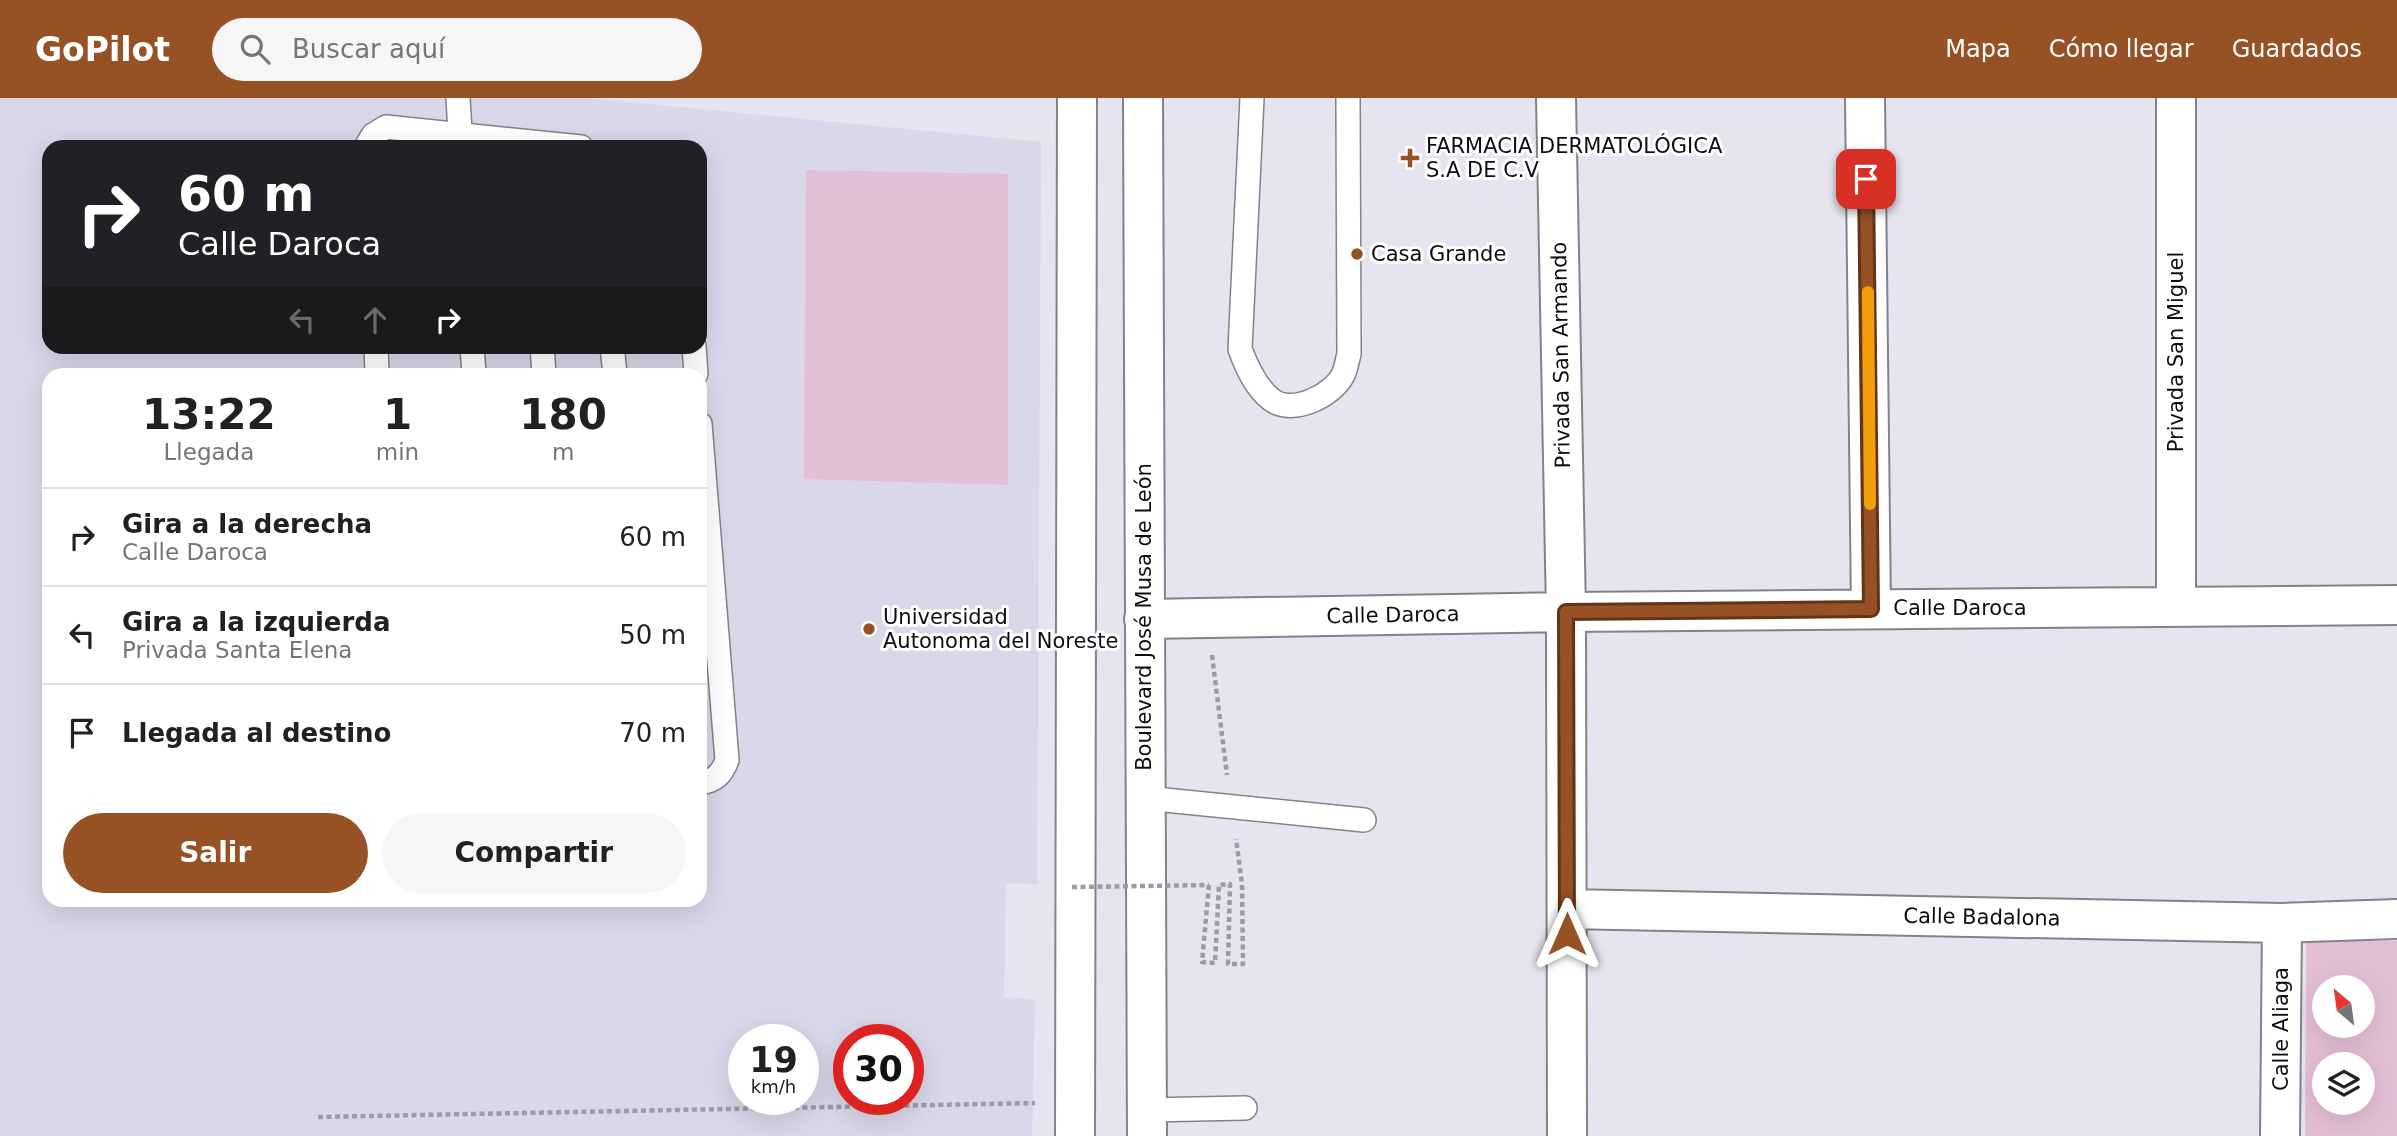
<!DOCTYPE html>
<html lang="es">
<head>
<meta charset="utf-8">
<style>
  body { margin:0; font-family:"DejaVu Sans",sans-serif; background:#f6f6f6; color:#202124; height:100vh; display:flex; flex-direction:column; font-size:26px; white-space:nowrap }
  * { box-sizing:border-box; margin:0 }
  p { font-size:23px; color:#757577 }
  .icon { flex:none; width:38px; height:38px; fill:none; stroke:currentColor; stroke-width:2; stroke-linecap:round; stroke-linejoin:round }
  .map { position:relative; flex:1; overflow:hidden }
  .details { position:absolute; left:42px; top:270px; width:665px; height:539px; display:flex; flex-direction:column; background:#fff; border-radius:21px; box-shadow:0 7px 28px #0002 }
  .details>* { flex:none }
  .top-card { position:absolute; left:42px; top:42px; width:665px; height:214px; border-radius:21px; box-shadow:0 7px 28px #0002; background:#202124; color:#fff; overflow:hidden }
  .needle { width:46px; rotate:331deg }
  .controls { position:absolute; left:2312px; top:877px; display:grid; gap:14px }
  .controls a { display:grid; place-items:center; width:63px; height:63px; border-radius:50%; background:#fff; box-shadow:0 7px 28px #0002; font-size:35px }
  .speed { position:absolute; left:728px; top:926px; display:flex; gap:14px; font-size:35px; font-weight:700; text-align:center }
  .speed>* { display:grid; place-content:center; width:91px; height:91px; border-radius:50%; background:#fff; box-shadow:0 7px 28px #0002; line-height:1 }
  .speed small { font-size:18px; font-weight:400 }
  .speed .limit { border:10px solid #d22; background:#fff; color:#111 }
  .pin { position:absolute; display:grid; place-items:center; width:60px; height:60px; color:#fff; margin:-30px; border-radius:14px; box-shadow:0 4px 10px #0006 }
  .me { position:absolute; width:77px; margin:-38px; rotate:0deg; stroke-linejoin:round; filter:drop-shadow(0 0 5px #0008) }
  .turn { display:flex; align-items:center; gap:24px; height:147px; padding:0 21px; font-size:32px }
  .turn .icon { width:91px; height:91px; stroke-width:2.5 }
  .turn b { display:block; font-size:49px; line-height:60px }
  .lanes { display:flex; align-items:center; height:66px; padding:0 21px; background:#0003; justify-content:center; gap:35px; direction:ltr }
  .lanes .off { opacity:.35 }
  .eta { display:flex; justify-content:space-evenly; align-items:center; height:119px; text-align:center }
  .eta b { font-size:42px; font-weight:700; line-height:49px }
  .primary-button { display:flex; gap:14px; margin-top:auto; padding:14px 21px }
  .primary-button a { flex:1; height:80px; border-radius:42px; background:#965225; color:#fff; font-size:28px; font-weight:700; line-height:80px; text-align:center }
  .primary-button a+a { background:#f6f6f6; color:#202124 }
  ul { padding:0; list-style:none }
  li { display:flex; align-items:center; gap:21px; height:98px; padding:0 21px; border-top:2px solid #e0e0e0 }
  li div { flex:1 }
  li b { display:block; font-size:26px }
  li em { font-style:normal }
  header { display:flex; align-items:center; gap:42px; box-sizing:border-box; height:98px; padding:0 35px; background:#965225; color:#fff }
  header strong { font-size:33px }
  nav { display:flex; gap:38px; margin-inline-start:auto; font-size:24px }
  .search { width:490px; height:63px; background:#f6f6f6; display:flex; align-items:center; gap:18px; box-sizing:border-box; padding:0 24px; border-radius:38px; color:#757577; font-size:26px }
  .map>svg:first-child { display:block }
  .built { fill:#d9d7e8; fill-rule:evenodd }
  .green { fill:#e3bfd6; fill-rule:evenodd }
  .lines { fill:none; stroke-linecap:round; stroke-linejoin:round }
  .service-casing { stroke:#83828b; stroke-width:26 }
  .minor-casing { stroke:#83828b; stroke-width:42 }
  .secondary-casing { stroke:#83828b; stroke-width:42 }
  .path { stroke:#9c9aa2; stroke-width:4.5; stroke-dasharray:5 3.5; stroke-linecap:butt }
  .service { stroke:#fff; stroke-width:23 }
  .minor { stroke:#fff; stroke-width:38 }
  .secondary { stroke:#fff; stroke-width:38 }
  .path-bridge { stroke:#9c9aa2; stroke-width:4.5; stroke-dasharray:5 3.5; stroke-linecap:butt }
  .route-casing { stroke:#623518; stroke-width:18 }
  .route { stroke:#965225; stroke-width:12 }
  .slow { stroke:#f59e0b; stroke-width:12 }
  .poi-dot { fill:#965225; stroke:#fff; stroke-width:2.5 }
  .labels { text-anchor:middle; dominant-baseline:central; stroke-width:6; stroke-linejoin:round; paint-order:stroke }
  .poi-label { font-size:21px; fill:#0e0d11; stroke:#fff; text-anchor:start }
  .street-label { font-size:21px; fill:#0e0d11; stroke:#fff }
</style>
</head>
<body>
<header>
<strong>GoPilot</strong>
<div class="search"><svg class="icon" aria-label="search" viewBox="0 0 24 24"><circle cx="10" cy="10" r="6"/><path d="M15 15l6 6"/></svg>Buscar aquí</div>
<nav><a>Mapa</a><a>Cómo llegar</a><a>Guardados</a></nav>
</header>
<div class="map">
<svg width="2397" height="1038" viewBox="0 0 2397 1038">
  <rect width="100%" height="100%" fill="#e6e4ee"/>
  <path class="built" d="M 0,0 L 587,0 L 1041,44 L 1037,786 L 1006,785 L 1004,899 L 1035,902 L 1032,1038 L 0,1038 ZM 49,49 L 700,49 L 700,248 L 49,248 ZM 49,276 L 700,276 L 700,802 L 49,802 ZM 744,942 L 803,942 L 803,1001 L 744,1001 ZM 849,942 L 908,942 L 908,1001 L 849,1001 Z"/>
  <path class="green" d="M 806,72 L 1008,76 L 1008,387 L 804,381 Z
    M 2306,843 L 2397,843 L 2397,1038 L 2305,1038 ZM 2324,889 L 2362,889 L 2362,928 L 2324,928 ZM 2324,966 L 2362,966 L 2362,1004 L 2324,1004 Z"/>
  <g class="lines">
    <g class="service-casing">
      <path id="service" d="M 458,0 L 461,49
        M 1252,0 L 1240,251 C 1247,270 1256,290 1272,302 C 1293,317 1332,298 1343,277 C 1346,271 1347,263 1349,256 L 1348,0
        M 366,49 L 373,37 L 386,29 L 581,49
        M 376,248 L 377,276
        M 472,248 L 474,276
        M 542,248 L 544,276
        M 612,248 L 615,276
        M 694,248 L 696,276
        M 700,326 L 727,662 C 722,676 715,683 700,685
        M 1145,700 L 1364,722
        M 1147,1012 L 1245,1010"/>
    </g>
    <g class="minor-casing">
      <path id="minor" d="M 1556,0 L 1566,514 L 1567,1038
        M 1865,0 L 1871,511
        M 2176,0 L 2176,508
        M 1144,521 L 1566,514 L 2397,507
        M 1567,811 L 2282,825 L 2397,821
        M 2280,1038 L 2282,825"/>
    </g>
    <g class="secondary-casing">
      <path id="secondary" d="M 1143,0 L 1147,1038
        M 1075,1038 L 1077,0"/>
    </g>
    <path class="path" d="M 1212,557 L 1227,677
      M 1209,787 L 1202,864 L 1215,865 L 1219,787 L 1230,786 L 1228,866 L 1243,866 L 1242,786 L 1236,741
      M 318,1019 L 1035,1005"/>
    <use href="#service" class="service"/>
    <use href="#minor" class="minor"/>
    <use href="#secondary" class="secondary"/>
    <path class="path-bridge" d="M 1072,789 L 1209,787"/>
  </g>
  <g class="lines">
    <g class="route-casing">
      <path id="route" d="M 1567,836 L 1566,514 L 1871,511 L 1866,81"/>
    </g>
    <use href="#route" class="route"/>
    <path class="slow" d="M 1868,194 L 1870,406"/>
  </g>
  <g class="poi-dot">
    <path d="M1406.5 49.5h7v7h7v7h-7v7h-7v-7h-7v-7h7z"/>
    <circle cx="1357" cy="156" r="7"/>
    <circle cx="869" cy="531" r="7"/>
  </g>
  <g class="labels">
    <g class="poi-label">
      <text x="1426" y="48">FARMACIA DERMATOLÓGICA<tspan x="1426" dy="24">S.A DE C.V</tspan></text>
      <text x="1371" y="156">Casa Grande</text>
      <text x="883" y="519">Universidad<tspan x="883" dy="24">Autonoma del Noreste</tspan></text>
    </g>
    <g class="street-label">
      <text transform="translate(2176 254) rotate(-90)">Privada San Miguel</text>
      <text transform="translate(1561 257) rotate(-91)">Privada San Armando</text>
      <text x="1960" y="510">Calle Daroca</text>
      <text transform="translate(1393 517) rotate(-1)">Calle Daroca</text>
      <text transform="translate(1144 519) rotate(-90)">Boulevard José Musa de León</text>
      <text transform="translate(1982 819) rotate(1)">Calle Badalona</text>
      <text transform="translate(2281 931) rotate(-90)">Calle Aliaga</text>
    </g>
  </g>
</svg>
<div class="controls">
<a><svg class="needle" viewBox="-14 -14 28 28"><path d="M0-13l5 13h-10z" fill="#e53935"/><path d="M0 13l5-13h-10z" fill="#757577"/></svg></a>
<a><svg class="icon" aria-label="layers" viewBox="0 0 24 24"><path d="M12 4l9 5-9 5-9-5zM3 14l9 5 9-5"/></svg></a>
</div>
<div class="speed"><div>19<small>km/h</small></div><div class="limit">30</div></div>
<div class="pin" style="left:1866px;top:81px;background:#d93025"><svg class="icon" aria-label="arrive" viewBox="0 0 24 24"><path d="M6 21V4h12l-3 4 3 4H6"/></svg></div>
<svg class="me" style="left:1567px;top:836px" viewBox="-20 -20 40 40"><path d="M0-17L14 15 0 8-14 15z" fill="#965225" stroke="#fff" stroke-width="4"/></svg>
<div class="top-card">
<div class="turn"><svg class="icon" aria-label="right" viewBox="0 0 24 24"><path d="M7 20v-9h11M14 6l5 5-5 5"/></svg><div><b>60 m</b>Calle Daroca</div></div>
<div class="lanes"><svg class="icon off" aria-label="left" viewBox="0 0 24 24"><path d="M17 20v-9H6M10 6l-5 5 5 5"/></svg><svg class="icon off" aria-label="ahead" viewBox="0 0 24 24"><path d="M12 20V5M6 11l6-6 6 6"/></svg><svg class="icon" aria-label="right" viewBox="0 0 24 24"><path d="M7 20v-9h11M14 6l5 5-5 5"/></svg></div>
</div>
<section class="details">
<div class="eta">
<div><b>13:22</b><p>Llegada</p></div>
<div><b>1</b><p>min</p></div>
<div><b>180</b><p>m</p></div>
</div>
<ul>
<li><svg class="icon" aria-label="right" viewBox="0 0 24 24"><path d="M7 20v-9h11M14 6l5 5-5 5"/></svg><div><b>Gira a la derecha</b><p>Calle Daroca</p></div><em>60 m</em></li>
<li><svg class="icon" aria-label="left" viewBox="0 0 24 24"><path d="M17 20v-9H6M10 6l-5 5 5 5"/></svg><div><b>Gira a la izquierda</b><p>Privada Santa Elena</p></div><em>50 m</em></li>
<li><svg class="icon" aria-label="arrive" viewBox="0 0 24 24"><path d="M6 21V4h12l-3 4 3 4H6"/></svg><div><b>Llegada al destino</b></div><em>70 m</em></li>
</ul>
<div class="primary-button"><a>Salir</a><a>Compartir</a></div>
</section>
</div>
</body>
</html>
